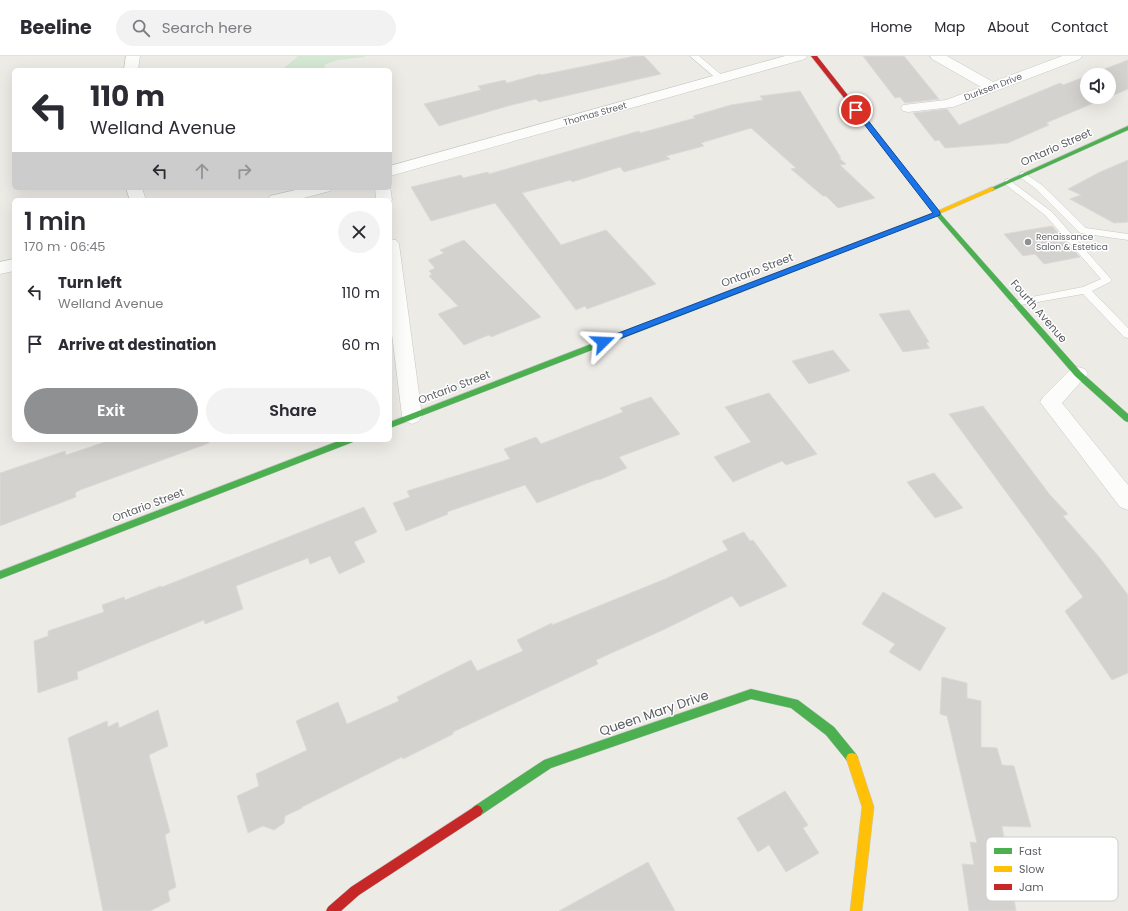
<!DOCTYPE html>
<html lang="en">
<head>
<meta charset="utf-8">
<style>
  body { margin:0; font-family:Poppins,sans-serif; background:#f2f2f3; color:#2b2b33; height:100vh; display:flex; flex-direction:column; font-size:15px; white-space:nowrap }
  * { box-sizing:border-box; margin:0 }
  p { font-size:13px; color:#7c7c81 }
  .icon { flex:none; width:22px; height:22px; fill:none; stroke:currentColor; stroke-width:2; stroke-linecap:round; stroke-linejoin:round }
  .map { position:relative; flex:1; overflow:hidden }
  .drawer { position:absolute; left:12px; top:142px; width:380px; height:244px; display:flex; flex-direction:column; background:#fff; border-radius:6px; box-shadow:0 4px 16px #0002 }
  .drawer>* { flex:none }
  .guide { position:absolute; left:12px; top:12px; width:380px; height:122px; border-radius:6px; box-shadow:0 4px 16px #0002; background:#fff; color:#2b2b33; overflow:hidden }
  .controls { position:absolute; left:1080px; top:12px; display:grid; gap:8px }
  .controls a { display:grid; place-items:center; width:36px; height:36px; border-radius:50%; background:#fff; box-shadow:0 4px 16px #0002; font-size:20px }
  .pin { position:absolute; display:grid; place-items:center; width:34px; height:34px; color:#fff; margin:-17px; border:2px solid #fff; border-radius:50%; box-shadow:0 1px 4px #0007 }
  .me { position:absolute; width:44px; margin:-22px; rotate:69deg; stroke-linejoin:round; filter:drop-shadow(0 0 3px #0008) }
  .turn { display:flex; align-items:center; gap:14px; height:84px; padding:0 12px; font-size:18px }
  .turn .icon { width:52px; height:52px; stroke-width:2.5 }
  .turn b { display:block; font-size:28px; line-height:34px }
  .lanes { display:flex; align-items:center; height:38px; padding:0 12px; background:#0003; justify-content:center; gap:20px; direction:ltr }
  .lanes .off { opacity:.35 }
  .round { display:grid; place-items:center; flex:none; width:42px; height:42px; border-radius:21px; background:#f2f2f3 }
  .head { display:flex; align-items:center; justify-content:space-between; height:68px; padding:0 12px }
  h1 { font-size:24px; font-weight:600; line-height:30px }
  .action { display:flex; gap:8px; margin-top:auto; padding:8px 12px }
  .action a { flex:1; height:46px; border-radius:24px; background:#8e9092; color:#fff; font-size:16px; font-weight:600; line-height:46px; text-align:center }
  .action a+a { background:#f2f2f3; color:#2b2b33 }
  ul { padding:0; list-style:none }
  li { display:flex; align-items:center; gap:12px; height:52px; padding:0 12px }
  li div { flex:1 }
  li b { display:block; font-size:15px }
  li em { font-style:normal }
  header { display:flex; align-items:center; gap:24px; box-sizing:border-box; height:56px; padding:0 20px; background:#fff; border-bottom:1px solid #e1e1e2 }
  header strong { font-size:19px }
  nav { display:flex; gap:22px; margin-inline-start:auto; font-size:14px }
  .search { width:280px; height:36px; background:#f2f2f3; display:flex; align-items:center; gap:10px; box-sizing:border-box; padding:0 14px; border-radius:22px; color:#7c7c81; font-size:15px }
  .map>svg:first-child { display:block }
  .green { fill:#d4e8d3 }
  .building { fill:#d3d2cf; stroke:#dcdad6 }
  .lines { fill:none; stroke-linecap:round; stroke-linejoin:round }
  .lane-casing { stroke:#c7c7c7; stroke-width:1 }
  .street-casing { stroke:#c7c7c7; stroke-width:1 }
  .fast-casing { stroke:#c7c7c7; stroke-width:1 }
  .slow-casing { stroke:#c7c7c7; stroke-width:1 }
  .jam-casing { stroke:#c7c7c7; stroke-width:1 }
  .lane { fill:#fcfcfb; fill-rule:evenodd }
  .street { fill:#fcfcfb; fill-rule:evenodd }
  .fast { fill:#4caf50; fill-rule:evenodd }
  .slow { fill:#ffc107; fill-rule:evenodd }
  .jam { fill:#c62828; fill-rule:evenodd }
  .route { fill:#1a73e8; stroke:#114b97 }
  .poi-dot { fill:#8e9092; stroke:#fff; stroke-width:1.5 }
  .labels { text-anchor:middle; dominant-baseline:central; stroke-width:3; stroke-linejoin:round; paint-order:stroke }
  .far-street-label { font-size:9px; fill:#5c5f64; stroke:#fff }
  .far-poi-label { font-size:9px; fill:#5c5f64; stroke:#fff; text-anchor:start }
  .street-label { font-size:11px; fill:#5c5f64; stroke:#fff }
  .near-street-label { font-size:13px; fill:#5c5f64; stroke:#fff }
  .key { fill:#fff; stroke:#cecfd0; stroke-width:1 }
  .key-label { font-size:11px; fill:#5c5f64 }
</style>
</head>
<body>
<header>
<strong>Beeline</strong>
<div class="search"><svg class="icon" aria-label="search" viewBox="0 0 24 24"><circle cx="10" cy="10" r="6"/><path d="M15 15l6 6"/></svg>Search here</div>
<nav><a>Home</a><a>Map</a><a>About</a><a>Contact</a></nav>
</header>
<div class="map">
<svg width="1128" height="855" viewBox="0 0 1128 855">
  <rect width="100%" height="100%" fill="#ecebe6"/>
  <path class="green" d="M 298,0 L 365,0 L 365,1 L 337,4 L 324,9 L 326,14 L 283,13 Z"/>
  <path class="building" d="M 635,0 L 644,0 L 661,18 L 539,46 L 536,43 L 508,50 L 439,70 L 424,48 L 481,34 L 478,30 L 505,24 L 507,27 L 540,18 L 541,19 Z
    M 863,0 L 904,0 L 939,43 L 905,47 L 900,41 L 895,42 Z
    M 1128,4 L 1128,33 L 1109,41 L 1109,19 L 1089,19 Z
    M 1087,20 L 1087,41 L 1108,41 L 1046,67 L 1049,69 L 1008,87 L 945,92 L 939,84 L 935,85 L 913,57 L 947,53 L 959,69 L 1060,27 L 1063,29 Z
    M 800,35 L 841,102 L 839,102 L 846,108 L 840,109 L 875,142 L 838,152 L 826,140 L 823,140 L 791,113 L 796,112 L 751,72 L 701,87 L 704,90 L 666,100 L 670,103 L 624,116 L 620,111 L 572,126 L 571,124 L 522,137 L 561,189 L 606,174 L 656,228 L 587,253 L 585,250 L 576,254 L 495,147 L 431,165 L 411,131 L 461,119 L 463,122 L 488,116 L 489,118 L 639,75 L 640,77 L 695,62 L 693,60 L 731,49 L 763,44 L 760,40 Z
    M 1128,104 L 1128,166 L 1114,167 L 1070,143 L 1081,139 L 1068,133 L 1100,116 Z
    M 1052,170 L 1080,201 L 1044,208 L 1035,198 L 1023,200 L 1004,178 Z
    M 464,184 L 541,261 L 491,281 L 489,279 L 464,289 L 438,258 L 458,250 L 429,220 L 432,218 L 429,215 L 435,212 L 428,204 L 444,197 L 440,194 Z
    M 909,254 L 929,286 L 926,287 L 930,292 L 903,296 L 879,258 Z
    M 833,294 L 850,315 L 809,328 L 792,305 Z
    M 769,337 L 817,398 L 786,409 L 782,405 L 733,426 L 714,401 L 751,386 L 725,351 Z
    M 651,341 L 680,378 L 619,401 L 627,412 L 599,424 L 598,423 L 537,447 L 525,429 L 447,456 L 448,458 L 406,475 L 393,447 L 410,441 L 407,435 L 510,403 L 504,393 L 536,381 L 541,388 L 623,356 L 620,352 Z
    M 983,350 L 1050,439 L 1068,458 L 1063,460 L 1100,502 L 1128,539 L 1128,617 L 1112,624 L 1065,555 L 1083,541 L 949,358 Z
    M 111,384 L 208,384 L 209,387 L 80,434 L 75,437 L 76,441 L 0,470 L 0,417 L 65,395 L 66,399 Z
    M 934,417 L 963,452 L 935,462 L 907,426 Z
    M 364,451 L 377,476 L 354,486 L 365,506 L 339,518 L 330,500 L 310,508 L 308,502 L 236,530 L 243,553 L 205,568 L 204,564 L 77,616 L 78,623 L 38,637 L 34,585 L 48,580 L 48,575 L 104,556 L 102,549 L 124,541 L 125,544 L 161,530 L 162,531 Z
    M 744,476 L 750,485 L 753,484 L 787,530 L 740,551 L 732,540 L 663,574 L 596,604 L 598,608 L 453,676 L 453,678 L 403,703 L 402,701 L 302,751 L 302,752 L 285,760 L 284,767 L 274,774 L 263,770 L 248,777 L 237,740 L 259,730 L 256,718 L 307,694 L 296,665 L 338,646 L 347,668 L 399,645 L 397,641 L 471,604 L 477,615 L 523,595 L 517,584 L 552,567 L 552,569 L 665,523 L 728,494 L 722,485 Z
    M 883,536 L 946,572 L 920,615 L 889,596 L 895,588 L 862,568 Z
    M 942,621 L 967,627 L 967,642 L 981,645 L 981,691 L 997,692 L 1002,709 L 1014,710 L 1031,771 L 1002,770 L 1016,855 L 969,855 L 962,808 L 974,809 L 970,786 L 977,787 L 947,660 L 940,658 Z
    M 158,654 L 168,690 L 149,699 L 170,776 L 165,779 L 176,831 L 168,835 L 170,845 L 150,855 L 103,855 L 68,682 L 107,665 L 108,671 L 118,666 L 119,672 Z
    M 785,735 L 808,769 L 803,772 L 819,797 L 786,816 L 769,789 L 758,796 L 737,762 Z
    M 648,806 L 675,855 L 559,855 Z"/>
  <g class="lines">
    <g class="lane-casing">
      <path id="lane" d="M 690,0 L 699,0 L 725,22 L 718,24 Z
        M 1023,116 L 1042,129 L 1086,172 L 1128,178 L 1128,184 L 1080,177 L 1036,133 L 1020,121 L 1020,117 Z
        M 1008,123 L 1052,156 L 1110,222 L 1112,224 L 1110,226 L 1092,235 L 1128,272 L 1128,282 L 1124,281 L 1083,238 L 1015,250 L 1011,249 L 1010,247 L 1011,245 L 1083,231 L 1101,223 L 1046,160 L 1005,128 L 1005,124 Z"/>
    </g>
    <g class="street-casing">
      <path id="street" d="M 126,0 L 140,0 L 138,14 L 124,14 Z
        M 785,0 L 807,0 L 805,3 L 390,120 L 390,110 Z
        M 930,0 L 947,0 L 993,26 L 1062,0 L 1082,0 L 1080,3 L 953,51 L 908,56 L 903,55 L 901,52 L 903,49 L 946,44 L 981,31 L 932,3 Z
        M 390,130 L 392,144 L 390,147 L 390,144 L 376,144 L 375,132 L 390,132 Z
        M 126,132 L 142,132 L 146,144 L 130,144 Z
        M 304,132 L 332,132 L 330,135 L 296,144 L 268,144 L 270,140 Z
        M 390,183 L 396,184 L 399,188 L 422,360 L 419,365 L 412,368 L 405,365 L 402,360 L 390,262 Z
        M 14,203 L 14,215 L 0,218 L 0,206 Z
        M 1078,311 L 1085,313 L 1088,318 L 1062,347 L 1128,429 L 1128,454 L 1120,451 L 1040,346 L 1043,341 L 1071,313 Z"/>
    </g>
    <g class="fast-casing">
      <path id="fast" d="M 1128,70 L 1128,74 L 994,134 L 992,135 L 989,133 Z
        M 907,116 L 909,117 L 939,156 L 1081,316 L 1128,358 L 1128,366 L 1125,365 L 1075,320 L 935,158 L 904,118 Z
        M 736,232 L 742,232 L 743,234 L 742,236 L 390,372 L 390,366 Z
        M 341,384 L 354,384 L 353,386 L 0,523 L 0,515 Z
        M 751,633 L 798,644 L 834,671 L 856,698 L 858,702 L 856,706 L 852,707 L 848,706 L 826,679 L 791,652 L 751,643 L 551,712 L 481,759 L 477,761 L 473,759 L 471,755 L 473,751 L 544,704 Z"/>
    </g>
    <g class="slow-casing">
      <path id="slow" d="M 992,131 L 995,133 L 994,134 L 939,158 L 742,236 L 736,236 L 735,234 L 736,232 L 935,156 Z
        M 852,697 L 856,698 L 858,702 L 874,751 L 862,855 L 850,855 L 862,751 L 846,702 L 848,698 Z"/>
    </g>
    <g class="jam-casing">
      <path id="jam" d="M 811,0 L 817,0 L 909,117 L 909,119 L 905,119 Z
        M 477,749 L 481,751 L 483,755 L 481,759 L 359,839 L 341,855 L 326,855 L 328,851 L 351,831 Z"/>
    </g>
    <use href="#lane" class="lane"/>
    <use href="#street" class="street"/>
    <use href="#fast" class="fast"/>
    <use href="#slow" class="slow"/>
    <use href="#jam" class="jam"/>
  </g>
  <path class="route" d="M 854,53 L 859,53 L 940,156 L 940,159 L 606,288 L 600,288 L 600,284 L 933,157 L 854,55 Z"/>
  <circle class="poi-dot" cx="1028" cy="186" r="4"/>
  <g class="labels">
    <g class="far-street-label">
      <text transform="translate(993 31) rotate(-21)">Durksen Drive</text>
      <text transform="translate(595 58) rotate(-16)">Thomas Street</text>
    </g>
    <g class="far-poi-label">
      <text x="1036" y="181">Renaissance<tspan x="1036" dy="10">Salon &amp; Estetica</tspan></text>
    </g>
    <g class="street-label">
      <text transform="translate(1056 91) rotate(-24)">Ontario Street</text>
      <text transform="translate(757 214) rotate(-21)">Ontario Street</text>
      <text transform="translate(1039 255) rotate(49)">Fourth Avenue</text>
      <text transform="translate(454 331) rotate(-21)">Ontario Street</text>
      <text transform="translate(148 449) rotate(-21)">Ontario Street</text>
    </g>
    <g class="near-street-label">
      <text transform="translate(654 657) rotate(-19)">Queen Mary Drive</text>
    </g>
  </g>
  <rect x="986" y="781" width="132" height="64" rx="6" class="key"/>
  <rect x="994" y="792" width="18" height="6" fill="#4caf50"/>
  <rect x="994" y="810" width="18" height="6" fill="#ffc107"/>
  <rect x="994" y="828" width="18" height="6" fill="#c62828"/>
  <g class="key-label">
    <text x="1019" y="799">Fast</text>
    <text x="1019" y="817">Slow</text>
    <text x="1019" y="835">Jam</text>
  </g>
</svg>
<div class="controls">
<a><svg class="icon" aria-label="sound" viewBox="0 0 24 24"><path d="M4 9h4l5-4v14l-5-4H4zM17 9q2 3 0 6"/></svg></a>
</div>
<div class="pin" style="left:856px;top:54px;background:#d93025"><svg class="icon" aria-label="arrive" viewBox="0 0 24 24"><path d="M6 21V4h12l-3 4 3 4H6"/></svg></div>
<svg class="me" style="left:603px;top:286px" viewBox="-20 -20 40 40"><path d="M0-17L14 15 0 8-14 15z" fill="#1a73e8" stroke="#fff" stroke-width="4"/></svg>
<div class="guide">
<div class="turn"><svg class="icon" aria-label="left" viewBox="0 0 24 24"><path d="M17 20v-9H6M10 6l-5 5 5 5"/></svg><div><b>110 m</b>Welland Avenue</div></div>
<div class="lanes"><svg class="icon" aria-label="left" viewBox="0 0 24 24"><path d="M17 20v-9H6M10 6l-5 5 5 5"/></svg><svg class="icon off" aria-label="ahead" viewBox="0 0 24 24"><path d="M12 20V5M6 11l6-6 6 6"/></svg><svg class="icon off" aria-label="right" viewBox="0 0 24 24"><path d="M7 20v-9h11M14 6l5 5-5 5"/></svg></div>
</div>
<section class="drawer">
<div class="head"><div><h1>1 min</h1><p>170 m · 06:45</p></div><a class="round"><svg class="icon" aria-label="close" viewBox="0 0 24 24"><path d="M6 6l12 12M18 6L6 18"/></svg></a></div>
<ul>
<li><svg class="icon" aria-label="left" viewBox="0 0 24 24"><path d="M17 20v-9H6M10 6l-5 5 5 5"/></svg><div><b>Turn left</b><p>Welland Avenue</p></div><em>110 m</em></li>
<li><svg class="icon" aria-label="arrive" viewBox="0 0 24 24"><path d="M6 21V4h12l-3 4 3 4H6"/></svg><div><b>Arrive at destination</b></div><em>60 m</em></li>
</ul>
<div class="action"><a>Exit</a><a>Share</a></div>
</section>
</div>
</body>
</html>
